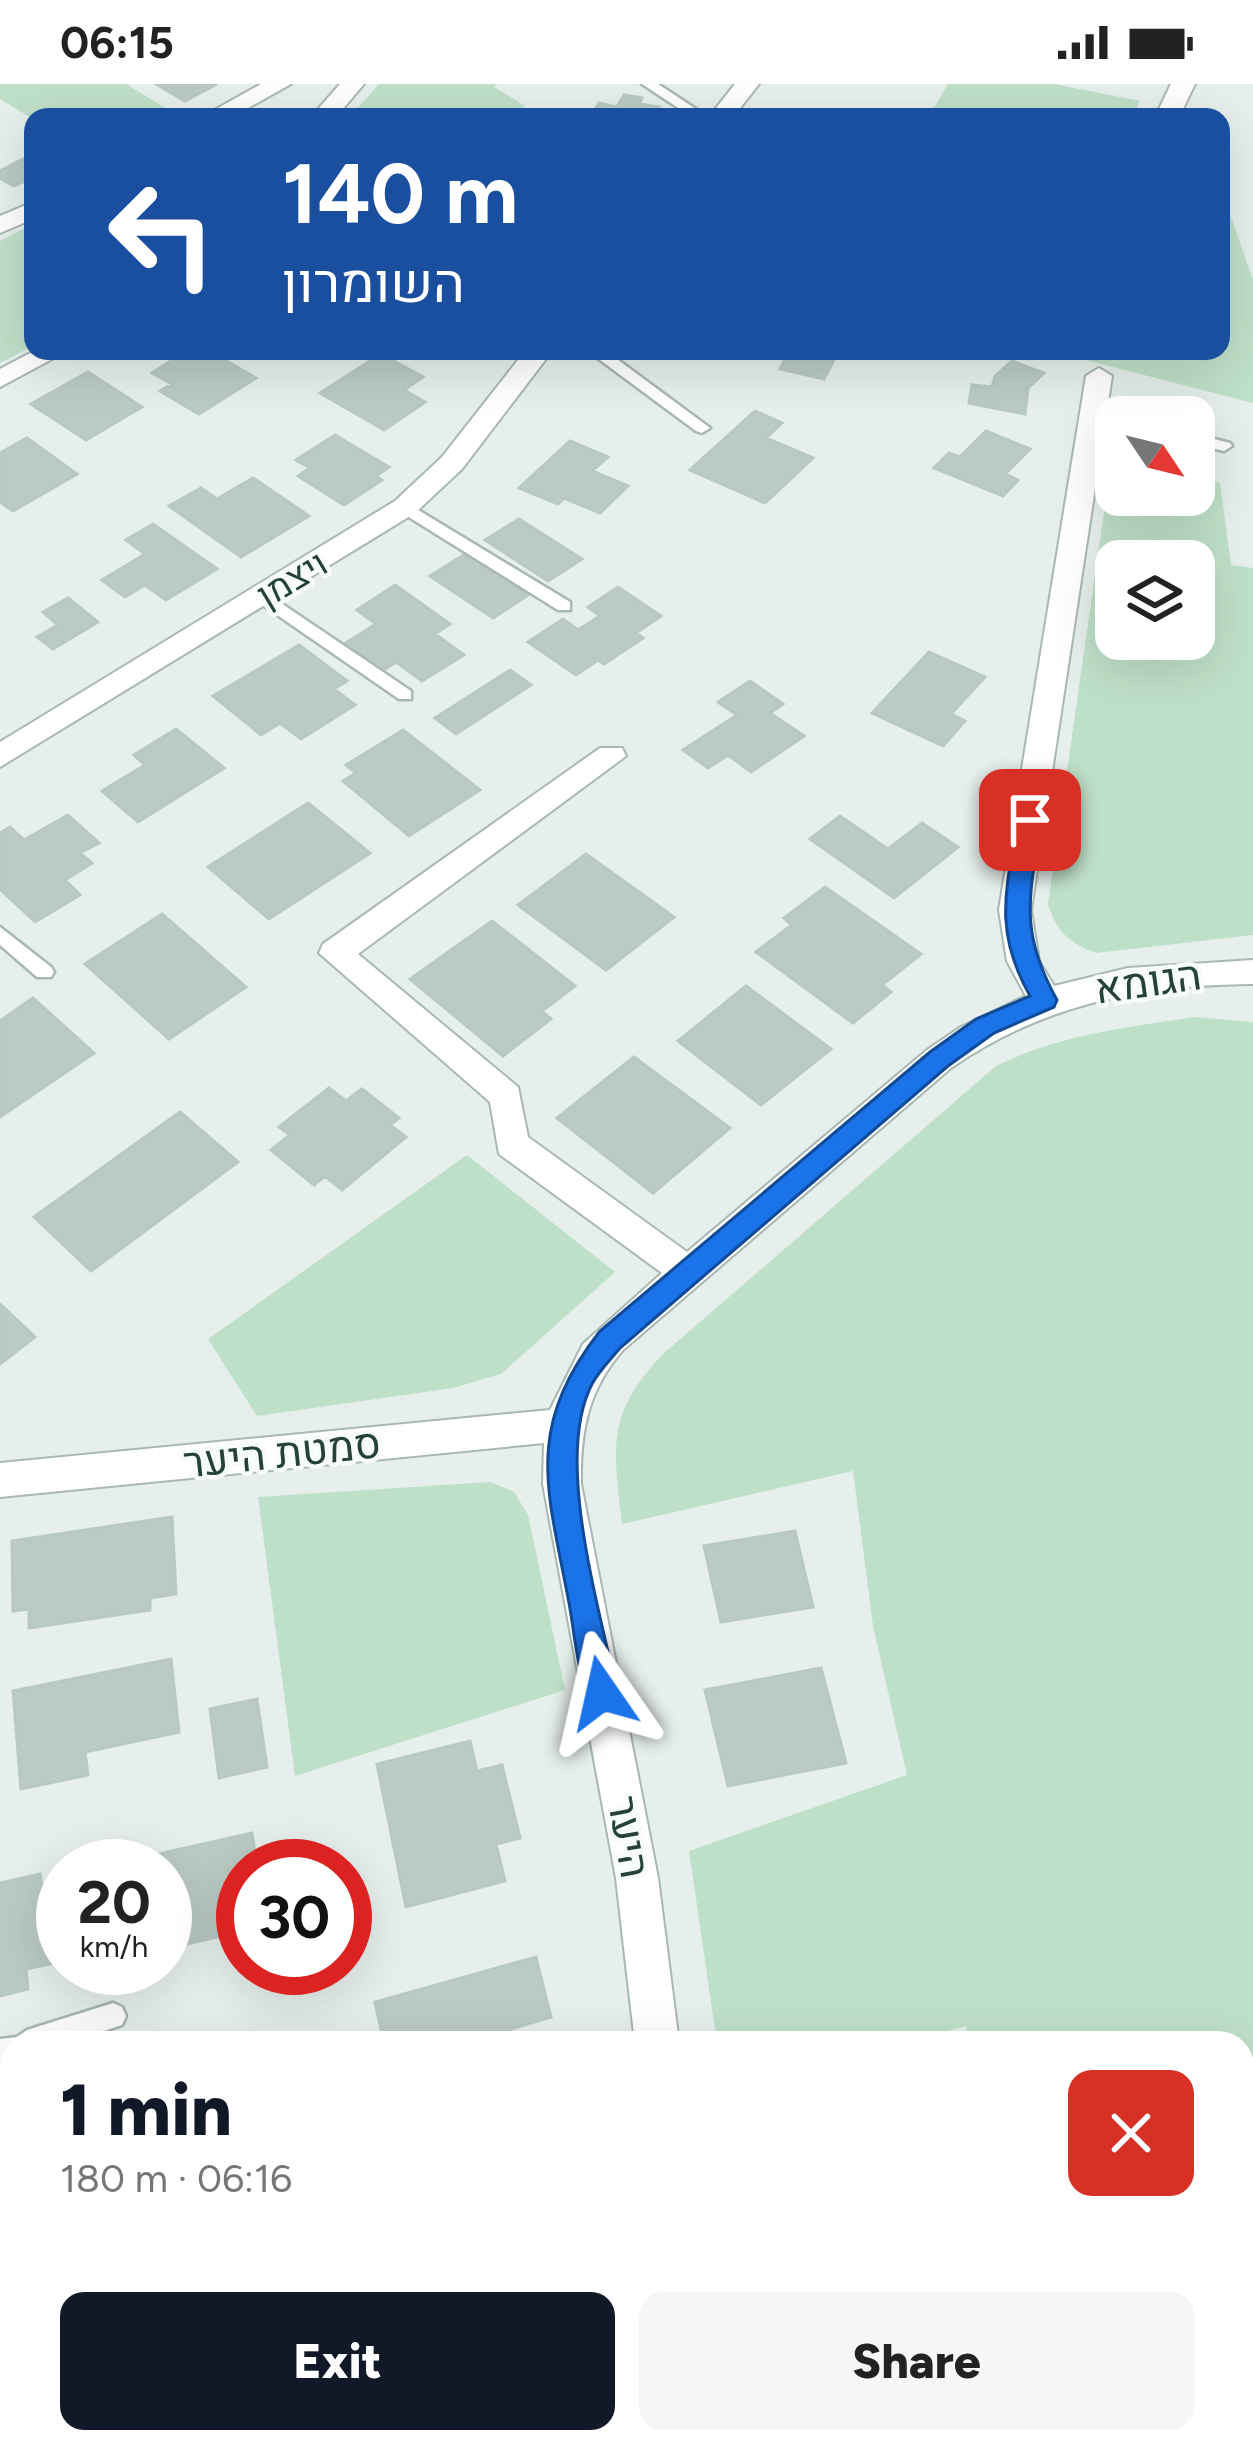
<!DOCTYPE html>
<html lang="en">
<head>
<meta charset="utf-8">
<style>
  body { margin:0; font-family:Figtree,Heebo,sans-serif; background:#f6f6f6; color:#222; height:100vh; display:flex; flex-direction:column; font-size:45px; white-space:nowrap }
  * { box-sizing:border-box; margin:0 }
  p { font-size:39px; color:#767676 }
  .icon { flex:none; width:66px; height:66px; fill:none; stroke:currentColor; stroke-width:2; stroke-linecap:round; stroke-linejoin:round }
  .map { position:relative; flex:1; overflow:hidden }
  .details { position:absolute; left:0px; top:1947px; width:1254px; height:423px; display:flex; flex-direction:column; background:#fff; border-radius:36px 36px 0 0; box-shadow:0 12px 48px #0002 }
  .details>* { flex:none }
  .banner { position:absolute; left:24px; top:24px; width:1206px; height:252px; border-radius:24px; box-shadow:0 12px 48px #0002; background:#1a4fa0; color:#fff; overflow:hidden }
  .needle { width:78px; rotate:125deg }
  .fabs { position:absolute; left:1095px; top:312px; display:grid; gap:24px }
  .fabs a { display:grid; place-items:center; width:120px; height:120px; border-radius:24px; background:#fff; box-shadow:0 12px 48px #0002; font-size:60px }
  .speed { position:absolute; left:36px; top:1755px; display:flex; gap:24px; font-size:60px; font-weight:700; text-align:center }
  .speed>* { display:grid; place-content:center; width:156px; height:156px; border-radius:50%; background:#fff; box-shadow:0 12px 48px #0002; line-height:1 }
  .speed small { font-size:30px; font-weight:400 }
  .speed .limit { border:18px solid #d22; background:#fff; color:#111 }
  .pin { position:absolute; display:grid; place-items:center; width:102px; height:102px; color:#fff; margin:-51px; border-radius:24px; box-shadow:0 6px 18px #0006 }
  .me { position:absolute; width:132px; margin:-66px; rotate:349deg; stroke-linejoin:round; filter:drop-shadow(0 0 9px #0008) }
  .turn { display:flex; align-items:center; gap:42px; height:252px; padding:0 60px; font-size:54px }
  .turn .icon { width:156px; height:156px; stroke-width:2.5 }
  .turn b { display:block; font-size:84px; line-height:102px }
  .round { display:grid; place-items:center; flex:none; width:126px; height:126px; border-radius:24px; background:#f6f6f6 }
  .headline { display:flex; align-items:center; justify-content:space-between; height:204px; padding:0 60px }
  h1 { font-size:72px; font-weight:800; line-height:90px; color:#111827 }
  .primary-button { display:flex; gap:24px; margin-top:auto; padding:24px 60px }
  .primary-button a { flex:1; height:138px; border-radius:24px; background:#111827; color:#fff; font-size:48px; font-weight:800; line-height:138px; text-align:center }
  .primary-button a+a { background:#f6f6f6; color:#222 }
  .status { display:flex; justify-content:space-between; align-items:center; height:84px; padding:0 60px; background:#fff; direction:ltr }
  .status svg { height:33px; fill:currentColor }
  .map>svg:first-child { display:block }
  .green { fill:#bfe0c8; fill-rule:evenodd }
  .building { fill:#bbcac4; stroke:#b8c9c2; stroke-width:3 }
  .lines { fill:none; stroke-linecap:round; stroke-linejoin:round }
  .service-casing { stroke:#a8b8b2; stroke-width:5 }
  .minor-casing { stroke:#a8b8b2; stroke-width:4 }
  .tertiary-casing { stroke:#a8b8b2; stroke-width:4 }
  .service { fill:#fff; fill-rule:evenodd }
  .minor { fill:#fff; fill-rule:evenodd }
  .tertiary { fill:#fff; fill-rule:evenodd }
  .route { fill:#1a73e8; stroke:#114b97; stroke-width:3 }
  .labels { text-anchor:middle; dominant-baseline:central; stroke-width:9; stroke-linejoin:round; paint-order:stroke }
  .far-street-label { font-size:36px; fill:#24423a; stroke:#f7fbf9 }
  .street-label { font-size:42px; fill:#24423a; stroke:#f7fbf9 }
</style>
</head>
<body>
<div class="status"><b>06:15</b><svg viewBox="0 0 49 12"><path d="M0 12V9h3v3zM5 12V6h3v6zM10 12V3h3v9zM15 12V0h3v12zM26 1h20v11H26zM47 4h2v5h-2z"/></svg></div>
<div class="map">
<svg width="1253" height="2369" viewBox="0 0 1253 2369">
  <rect width="100%" height="100%" fill="#e6efeb"/>
  <path class="green" d="M 0,0 L 126,0 L 180,33 L 33,35 L 0,15 Z
    M 379,0 L 497,0 L 494,3 L 525,22 L 510,33 L 350,33 Z
    M 948,0 L 1054,0 L 1140,17 L 1132,33 L 931,29 Z
    M 1221,104 L 1253,196 L 1253,319 L 1074,273 L 1073,267 L 1221,267 Z
    M 33,140 L 33,262 L 0,279 L 0,157 Z
    M 1113,365 L 1116,411 L 1194,411 L 1194,390 L 1220,399 L 1231,481 L 1253,484 L 1253,851 L 1096,869 C 1068,858 1057,848 1048,820 ZM 1116,477 L 1194,477 L 1194,555 L 1116,555 Z
    M 1196,933 L 1253,938 L 1253,2369 L 770,2369 L 768,2358 L 1242,2358 L 1242,1959 L 969,1959 L 966,1942 L 904,1959 L 717,1959 L 689,1767 L 907,1691 L 873,1542 L 853,1387 L 622,1440 C 613,1361 606,1330 663,1270 L 996,982 C 1059,951 1127,943 1196,933 Z
    M 467,1071 L 615,1188 L 501,1290 L 453,1304 L 257,1332 L 208,1255 Z
    M 490,1398 L 514,1408 L 528,1431 L 565,1606 L 295,1692 L 258,1413 Z"/>
  <path class="building" d="M 156,0 L 217,0 L 185,17 Z
    M 624,11 L 642,14 L 639,20 L 659,23 L 655,30 L 666,32 L 590,33 L 599,19 L 617,23 Z
    M 33,70 L 33,93 L 14,102 L 0,94 L 0,87 Z
    M 187,267 L 209,267 L 256,294 L 199,330 L 160,307 L 172,300 L 152,289 Z
    M 789,267 L 851,267 L 848,272 L 837,270 L 824,295 L 780,285 Z
    M 381,270 L 423,293 L 404,306 L 425,318 L 384,346 L 320,309 Z
    M 1012,277 L 1044,289 L 1028,304 L 1025,330 L 969,319 L 972,301 L 992,303 L 995,292 Z
    M 88,288 L 142,323 L 86,356 L 31,320 Z
    M 755,327 L 782,339 L 766,354 L 813,374 L 765,419 L 690,386 Z
    M 986,347 L 1030,365 L 1005,390 L 1018,396 L 1003,412 L 934,384 L 949,369 L 960,373 Z
    M 335,351 L 389,383 L 376,392 L 382,396 L 344,421 L 298,392 L 310,384 L 296,376 Z
    M 27,354 L 77,390 L 13,427 L 0,418 L 0,369 Z
    M 570,357 L 608,373 L 592,387 L 628,402 L 600,429 L 564,414 L 558,420 L 519,404 Z
    M 253,394 L 309,432 L 241,473 L 169,422 L 201,404 L 217,415 Z
    M 519,435 L 582,475 L 548,497 L 485,456 Z
    M 153,440 L 217,485 L 166,516 L 145,501 L 125,513 L 102,496 L 145,470 L 126,456 Z
    M 465,470 L 528,511 L 493,534 L 430,492 Z
    M 395,501 L 450,540 L 435,550 L 464,571 L 422,597 L 396,578 L 382,587 L 344,560 L 376,540 L 357,526 Z
    M 618,503 L 661,532 L 636,549 L 643,554 L 604,580 L 598,576 L 576,591 L 528,558 L 563,535 L 578,546 L 600,532 L 588,523 Z
    M 68,514 L 98,538 L 53,565 L 37,553 L 58,541 L 43,528 Z
    M 299,561 L 347,597 L 334,605 L 355,621 L 301,655 L 280,639 L 261,651 L 213,612 Z
    M 929,568 L 985,593 L 951,630 L 965,637 L 943,662 L 872,629 Z
    M 510,586 L 531,601 L 456,650 L 435,634 Z
    M 750,597 L 783,620 L 770,629 L 804,652 L 751,688 L 728,671 L 708,684 L 683,666 L 737,631 L 718,618 Z
    M 176,645 L 224,684 L 138,738 L 102,707 L 145,681 L 134,671 Z
    M 403,646 L 480,706 L 409,752 L 343,697 L 356,689 L 346,681 Z
    M 308,719 L 370,769 L 269,835 L 208,783 Z
    M 68,731 L 99,759 L 80,769 L 92,779 L 65,796 L 80,811 L 35,838 L 0,805 L 0,749 L 10,743 L 24,756 Z
    M 840,732 L 888,765 L 922,739 L 958,763 L 894,814 L 810,755 Z
    M 586,770 L 674,833 L 606,886 L 518,821 Z
    M 825,803 L 921,870 L 882,901 L 891,908 L 853,939 L 756,868 L 792,841 L 784,834 Z
    M 162,830 L 246,903 L 169,955 L 85,880 Z
    M 492,837 L 575,902 L 542,927 L 551,935 L 503,972 L 410,895 Z
    M 746,902 L 831,965 L 761,1021 L 678,957 Z
    M 33,914 L 94,969 L 0,1033 L 0,937 Z
    M 634,973 L 730,1044 L 653,1109 L 557,1034 Z
    M 329,1004 L 346,1017 L 362,1005 L 399,1034 L 390,1041 L 406,1053 L 342,1106 L 325,1092 L 314,1101 L 271,1066 L 290,1051 L 279,1043 Z
    M 180,1028 L 238,1078 L 91,1187 L 34,1133 Z
    M 0,1220 L 35,1253 L 0,1280 Z
    M 172,1433 L 176,1510 L 150,1514 L 150,1526 L 29,1544 L 29,1525 L 13,1527 L 12,1457 Z
    M 795,1447 L 813,1523 L 721,1538 L 704,1462 Z
    M 171,1575 L 179,1648 L 85,1668 L 88,1691 L 21,1705 L 13,1607 Z
    M 821,1584 L 846,1679 L 728,1702 L 705,1606 Z
    M 257,1615 L 267,1683 L 219,1694 L 210,1625 Z
    M 470,1657 L 477,1687 L 502,1681 L 520,1754 L 496,1760 L 505,1797 L 406,1823 L 377,1680 Z
    M 252,1749 L 257,1782 L 243,1782 L 243,1847 L 170,1864 L 165,1782 L 160,1782 L 159,1770 Z
    M 40,1790 L 43,1811 L 63,1806 L 63,1877 L 26,1885 L 28,1905 L 0,1912 L 0,1799 Z
    M 536,1873 L 551,1933 L 491,1951 L 493,1959 L 384,1959 L 375,1918 Z
    M 12,2051 L 12,2157 L 0,2161 L 0,2055 Z
    M 12,2243 L 12,2358 L 20,2358 L 0,2362 L 0,2245 Z
    M 174,2358 L 292,2358 L 293,2360 L 268,2369 L 176,2369 Z"/>
  <g class="lines">
    <g class="service-casing">
      <path id="service" d="M 642,0 L 658,0 L 708,33 L 692,33 Z
        M 588,267 L 606,267 L 710,344 L 702,349 L 696,347 Z
        M 1194,350 L 1230,359 L 1232,362 L 1224,367 L 1194,360 Z
        M 405,418 L 570,518 L 570,526 L 558,526 L 399,427 L 399,419 Z
        M 263,507 L 411,607 L 411,615 L 399,615 L 257,517 L 257,509 Z
        M 0,843 L 51,883 L 54,888 L 51,893 L 37,893 L 0,861 Z
        M 113,1919 L 122,1923 L 126,1932 L 122,1941 L 68,1959 L 12,1959 L 12,1977 L 0,1981 L 0,1955 L 17,1953 L 27,1946 Z"/>
    </g>
    <g class="minor-casing">
      <path id="minor" d="M 261,0 L 291,0 L 232,33 L 202,33 Z
        M 340,0 L 364,0 L 336,33 L 311,33 Z
        M 1171,0 L 1195,0 L 1179,33 L 1155,33 Z
        M 33,118 L 33,135 L 0,149 L 0,132 Z
        M 34,267 L 67,267 L 0,303 L 0,285 Z
        M 1099,284 L 1112,292 L 1031,826 L 1039,877 L 1054,902 L 1128,884 L 1253,876 L 1253,900 C 1142,901 1043,920 951,984 L 623,1266 C 588,1306 580,1348 581,1400 L 658,1794 L 679,1959 L 635,1959 L 616,1794 L 543,1400 L 544,1359 L 0,1413 L 0,1379 L 550,1326 L 583,1260 L 662,1189 L 499,1070 L 490,1018 L 319,869 L 323,860 L 600,664 L 622,664 L 626,672 L 358,870 L 518,1003 L 528,1053 L 687,1168 L 927,966 L 961,943 L 1026,912 L 1007,877 L 999,826 L 1086,292 Z
        M 681,2358 L 729,2358 L 730,2369 L 682,2369 Z"/>
    </g>
    <g class="tertiary-casing">
      <path id="tertiary" d="M 735,0 L 759,0 L 733,33 L 709,33 Z
        M 525,267 L 552,267 L 462,385 L 415,429 L 0,683 L 0,658 L 395,417 L 442,373 Z"/>
    </g>
    <use href="#service" class="service"/>
    <use href="#minor" class="minor"/>
    <use href="#tertiary" class="tertiary"/>
  </g>
  <path class="route" d="M 1030,727 L 1041,736 C 1030,813 1018,845 1057,916 L 1054,923 L 994,949 L 948,982 L 620,1264 C 611,1275 599,1287 592,1300 C 553,1375 601,1528 617,1609 L 612,1619 L 602,1623 L 591,1619 C 577,1589 575,1551 569,1519 C 548,1406 523,1346 600,1247 L 930,968 L 976,935 L 1030,912 C 993,846 1006,807 1018,736 Z"/>
  <g class="labels">
    <g class="far-street-label">
      <text transform="translate(292 495) rotate(-31)">ויצמן</text>
    </g>
    <g class="street-label">
      <text transform="translate(1148 898) rotate(-8)">הגומא</text>
      <text transform="translate(282 1369) rotate(-6)">סמטת היער</text>
      <text transform="translate(629 1753) rotate(80)">היער</text>
    </g>
  </g>
</svg>
<div class="fabs">
<a><svg class="needle" viewBox="-14 -14 28 28"><path d="M0-13l5 13h-10z" fill="#e53935"/><path d="M0 13l5-13h-10z" fill="#767676"/></svg></a>
<a><svg class="icon" aria-label="layers" viewBox="0 0 24 24"><path d="M12 4l9 5-9 5-9-5zM3 14l9 5 9-5"/></svg></a>
</div>
<div class="speed"><div>20<small>km/h</small></div><div class="limit">30</div></div>
<div class="pin" style="left:1030px;top:736px;background:#d93025"><svg class="icon" aria-label="arrive" viewBox="0 0 24 24"><path d="M6 21V4h12l-3 4 3 4H6"/></svg></div>
<svg class="me" style="left:602px;top:1609px" viewBox="-20 -20 40 40"><path d="M0-17L14 15 0 8-14 15z" fill="#1a73e8" stroke="#fff" stroke-width="4"/></svg>
<div class="banner">
<div class="turn"><svg class="icon" aria-label="left" viewBox="0 0 24 24"><path d="M17 20v-9H6M10 6l-5 5 5 5"/></svg><div><b>140 m</b>השומרון</div></div>
</div>
<section class="details">
<div class="headline"><div><h1>1 min</h1><p>180 m · 06:16</p></div><a class="round" style="background:#d93025;color:#fff"><svg class="icon" aria-label="close" viewBox="0 0 24 24"><path d="M6 6l12 12M18 6L6 18"/></svg></a></div>
<div class="primary-button"><a>Exit</a><a>Share</a></div>
</section>
</div>
</body>
</html>
